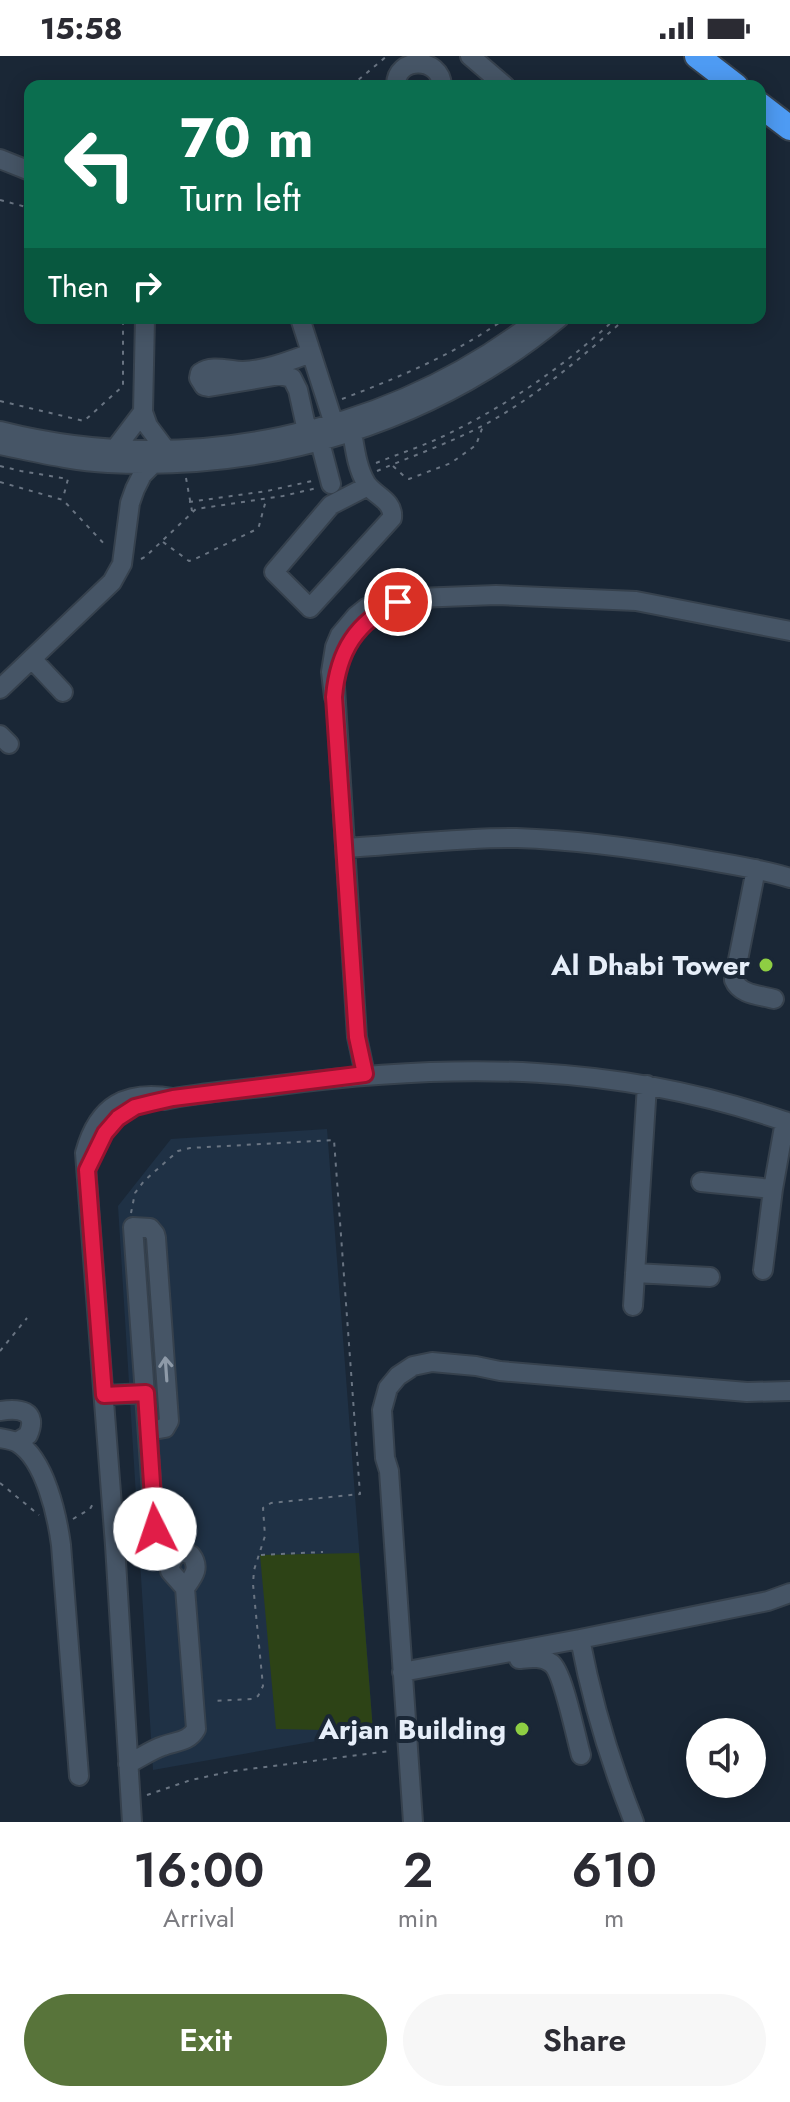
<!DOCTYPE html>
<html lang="en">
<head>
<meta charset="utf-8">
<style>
  body { margin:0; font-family:Jost,sans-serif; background:#f7f7f7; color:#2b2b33; height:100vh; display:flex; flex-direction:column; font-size:30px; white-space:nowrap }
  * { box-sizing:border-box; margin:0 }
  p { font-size:26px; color:#7c7c81 }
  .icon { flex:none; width:44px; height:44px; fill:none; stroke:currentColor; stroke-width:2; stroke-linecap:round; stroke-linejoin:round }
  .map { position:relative; height:1766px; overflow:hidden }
  .details { display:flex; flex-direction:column; background:#fff; flex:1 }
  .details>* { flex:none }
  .banner { position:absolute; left:24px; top:24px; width:742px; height:244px; border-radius:16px; box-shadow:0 4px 20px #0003; background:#0b6e4f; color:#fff; overflow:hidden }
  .controls { position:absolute; left:686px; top:1662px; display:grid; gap:16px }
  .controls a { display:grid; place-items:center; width:80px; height:80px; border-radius:50%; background:#fff; box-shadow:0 4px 20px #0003; font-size:40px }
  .pin { position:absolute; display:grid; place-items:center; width:68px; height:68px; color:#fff; margin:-34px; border:4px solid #fff; border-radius:50%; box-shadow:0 2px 8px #0007 }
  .me { position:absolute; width:88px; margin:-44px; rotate:356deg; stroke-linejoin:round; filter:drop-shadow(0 0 6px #0008) }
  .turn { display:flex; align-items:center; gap:28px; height:168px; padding:0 24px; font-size:36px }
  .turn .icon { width:104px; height:104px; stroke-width:2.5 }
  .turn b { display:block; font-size:56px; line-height:68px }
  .then { display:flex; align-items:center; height:76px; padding:0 24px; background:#0003; gap:16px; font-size:30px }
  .eta { display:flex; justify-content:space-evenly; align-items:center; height:136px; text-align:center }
  .eta b { font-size:48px; font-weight:600; line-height:56px }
  .action { display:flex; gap:16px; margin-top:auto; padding:16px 24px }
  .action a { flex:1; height:92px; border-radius:48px; background:#58743a; color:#fff; font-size:32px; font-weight:600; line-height:92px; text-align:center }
  .action a+a { background:#f7f7f7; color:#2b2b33 }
  .status { display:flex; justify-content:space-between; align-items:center; height:56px; padding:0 40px; background:#fff; direction:ltr }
  .status svg { height:22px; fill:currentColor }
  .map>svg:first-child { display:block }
  .built { fill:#1f3145 }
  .green { fill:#2d4316 }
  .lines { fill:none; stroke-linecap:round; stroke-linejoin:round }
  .minor-casing { stroke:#36414d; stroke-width:22 }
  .highway-casing { stroke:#36414d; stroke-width:28 }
  .path { stroke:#697482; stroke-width:2; stroke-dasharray:4 6; stroke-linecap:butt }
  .minor { stroke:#465566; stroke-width:18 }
  .highway { stroke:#4e9bf3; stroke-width:24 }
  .oneway { stroke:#8e9aa8 }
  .route-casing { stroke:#92132f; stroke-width:20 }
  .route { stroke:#e11d48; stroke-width:14 }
  .poi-dot { fill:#8ece43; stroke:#1a2736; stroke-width:3 }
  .labels { text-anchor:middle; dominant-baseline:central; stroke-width:8; stroke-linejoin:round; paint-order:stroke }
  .poi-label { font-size:28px; font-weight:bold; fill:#e6eef9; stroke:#1a2736; text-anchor:end }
</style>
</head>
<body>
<div class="status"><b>15:58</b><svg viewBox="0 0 49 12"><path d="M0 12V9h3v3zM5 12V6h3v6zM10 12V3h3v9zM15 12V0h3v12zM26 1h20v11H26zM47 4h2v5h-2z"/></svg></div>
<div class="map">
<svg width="790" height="1766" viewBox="0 0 790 1766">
  <rect width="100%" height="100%" fill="#1a2736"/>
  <path class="built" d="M 327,1073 L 373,1675 L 153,1714 L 118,1150 L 171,1083 Z"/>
  <path class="green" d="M 359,1497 L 373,1675 L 276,1673 L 260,1499 Z"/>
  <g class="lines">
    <g class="minor-casing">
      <path id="minor" d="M 470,0 L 505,30
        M 396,30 C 395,0 441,0 442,30
        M 0,103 L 30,115
        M 145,262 L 143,356 L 148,370 L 166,394
        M 300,262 L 334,368
        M 0,375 C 186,422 388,380 539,262
        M 307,375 L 298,334 L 292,322 L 280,319 L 209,331 L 204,330 L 199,322 L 200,317 C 212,308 229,315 243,315 C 267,314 289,305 311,297
        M 352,376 C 355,393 357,412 366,427 C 374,440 394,444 392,462 L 310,552 L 274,516 L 331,449 L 368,430
        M 320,386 L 331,428
        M 0,389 C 35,396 71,405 108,407 C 272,415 431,368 559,262
        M 115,393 L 143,356
        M 32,603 L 63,636
        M 335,631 L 357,981 L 365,1018
        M 0,633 L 112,526 L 122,508 L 130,447 L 135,433 L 142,419 L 153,408
        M 334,641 L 331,616 L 335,591 L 340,579 L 356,560 L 366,552 L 390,543 L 496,539 L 636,545 L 790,575
        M 0,679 L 9,688
        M 345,792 C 402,789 460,781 517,782 C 576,784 636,792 694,802 C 726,808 759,812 790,822
        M 756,813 L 734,924 C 740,939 760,939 774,943
        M 164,1044 C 201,1036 241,1034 279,1029 C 457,1006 619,1007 790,1067
        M 701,1126 L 773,1133
        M 763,1214 L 773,1133 L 785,1065
        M 635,1217 L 710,1221
        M 633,1250 L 647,1029
        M 104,1339 L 146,1337
        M 0,1355 C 19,1352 39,1354 28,1379 L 17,1386
        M 0,1382 C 5,1383 13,1384 18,1387 C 45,1404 57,1459 61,1489 L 79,1720
        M 115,1489 L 148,1487 L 155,1479 L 133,1171 L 150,1172 L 155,1178 L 156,1182 L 169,1365 L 165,1372 L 148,1375
        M 183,1496 L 191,1499 C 201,1512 193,1521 185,1532 L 170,1515 C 170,1506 173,1498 183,1496 Z
        M 580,1583 C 592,1646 610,1706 634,1766
        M 519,1603 C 530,1602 542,1600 551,1607 C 563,1615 576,1682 581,1699
        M 402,1616 L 580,1583 L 768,1545 L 790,1537
        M 128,1708 C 140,1702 151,1694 163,1690 C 176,1685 189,1686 196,1673 L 185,1532
        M 132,1766 L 115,1489 L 85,1097 C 98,1049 126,1034 173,1042
        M 413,1766 L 389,1415 L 385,1402 L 382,1354 L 388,1332 L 398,1320 L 413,1310 L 432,1306 L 476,1310 L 500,1315 L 747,1336 L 790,1335"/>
    </g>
    <g class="highway-casing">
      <path id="highway" d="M 697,0 L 736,30
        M 760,49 L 790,72"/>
    </g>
    <path class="path" d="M 351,30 L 387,0
      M 0,144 L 30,152
      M 342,343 C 400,321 455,298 506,262
      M 0,345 L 84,365 L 123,330 L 123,262
      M 376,407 C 401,397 426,389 450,377 C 511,347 567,308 616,262
      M 0,410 L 21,415 L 68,423 L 63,442
      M 393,410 L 406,422 L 409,423 L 451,407 L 472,392 L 476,389 L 483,370
      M 377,415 C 412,400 450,387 484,369 C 536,341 582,301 626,262
      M 186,422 L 192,455
      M 0,426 L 63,444 L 107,491
      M 189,446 L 267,435 L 312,425
      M 163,486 L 189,505 L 193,504 L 255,474 L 259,470 L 266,444
      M 141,503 L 145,501 L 196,453 L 283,440 L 317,432
      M 131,1157 L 135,1137 L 144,1125 L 178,1095 L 190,1092 L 334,1084 L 360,1438 L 271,1447 L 263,1452 L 265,1480 L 254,1514 L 253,1528 L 263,1630 L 258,1640 L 253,1643 L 212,1645
      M 0,1295 L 27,1262
      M 0,1427 L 39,1459
      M 73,1463 L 90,1453 L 95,1444
      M 261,1499 L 323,1496
      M 147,1739 L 191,1724 L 233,1715 L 391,1695"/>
    <use href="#minor" class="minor"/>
    <use href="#highway" class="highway"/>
  </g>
  <defs><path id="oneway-shaft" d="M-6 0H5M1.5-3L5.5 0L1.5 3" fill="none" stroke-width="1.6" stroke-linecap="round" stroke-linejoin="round" transform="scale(2)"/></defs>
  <use class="oneway" href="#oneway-shaft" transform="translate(166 1313) rotate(-94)"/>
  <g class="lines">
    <g class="route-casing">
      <path id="route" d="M 155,1473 L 146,1337 L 104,1339 L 87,1114 L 105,1077 L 118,1062 L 135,1051 L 151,1047 L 173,1042 L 365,1018 L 357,981 L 334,641 C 338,595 356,566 398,546"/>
    </g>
    <use href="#route" class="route"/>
  </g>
  <g class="poi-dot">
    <circle cx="766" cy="909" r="8"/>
    <circle cx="522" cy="1673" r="8"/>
  </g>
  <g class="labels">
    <g class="poi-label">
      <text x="750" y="909">Al Dhabi Tower</text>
      <text x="506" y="1673">Arjan Building</text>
    </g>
  </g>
</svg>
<div class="controls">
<a><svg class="icon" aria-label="sound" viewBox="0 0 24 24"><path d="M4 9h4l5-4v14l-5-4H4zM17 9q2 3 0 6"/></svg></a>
</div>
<div class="pin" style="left:398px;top:546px;background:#d93025"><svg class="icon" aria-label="arrive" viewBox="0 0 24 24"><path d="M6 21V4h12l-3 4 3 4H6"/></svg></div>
<svg class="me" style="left:155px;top:1473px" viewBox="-20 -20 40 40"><circle r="19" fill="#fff"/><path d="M0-13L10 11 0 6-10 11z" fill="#e11d48"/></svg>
<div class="banner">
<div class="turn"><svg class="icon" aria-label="left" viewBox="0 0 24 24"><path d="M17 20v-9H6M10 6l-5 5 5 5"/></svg><div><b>70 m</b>Turn left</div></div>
<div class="then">Then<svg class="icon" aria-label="right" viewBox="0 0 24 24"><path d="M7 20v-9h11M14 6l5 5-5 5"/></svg></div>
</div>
</div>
<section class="details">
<div class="eta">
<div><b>16:00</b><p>Arrival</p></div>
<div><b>2</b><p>min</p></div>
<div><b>610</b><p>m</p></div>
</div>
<div class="action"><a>Exit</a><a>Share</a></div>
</section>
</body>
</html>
